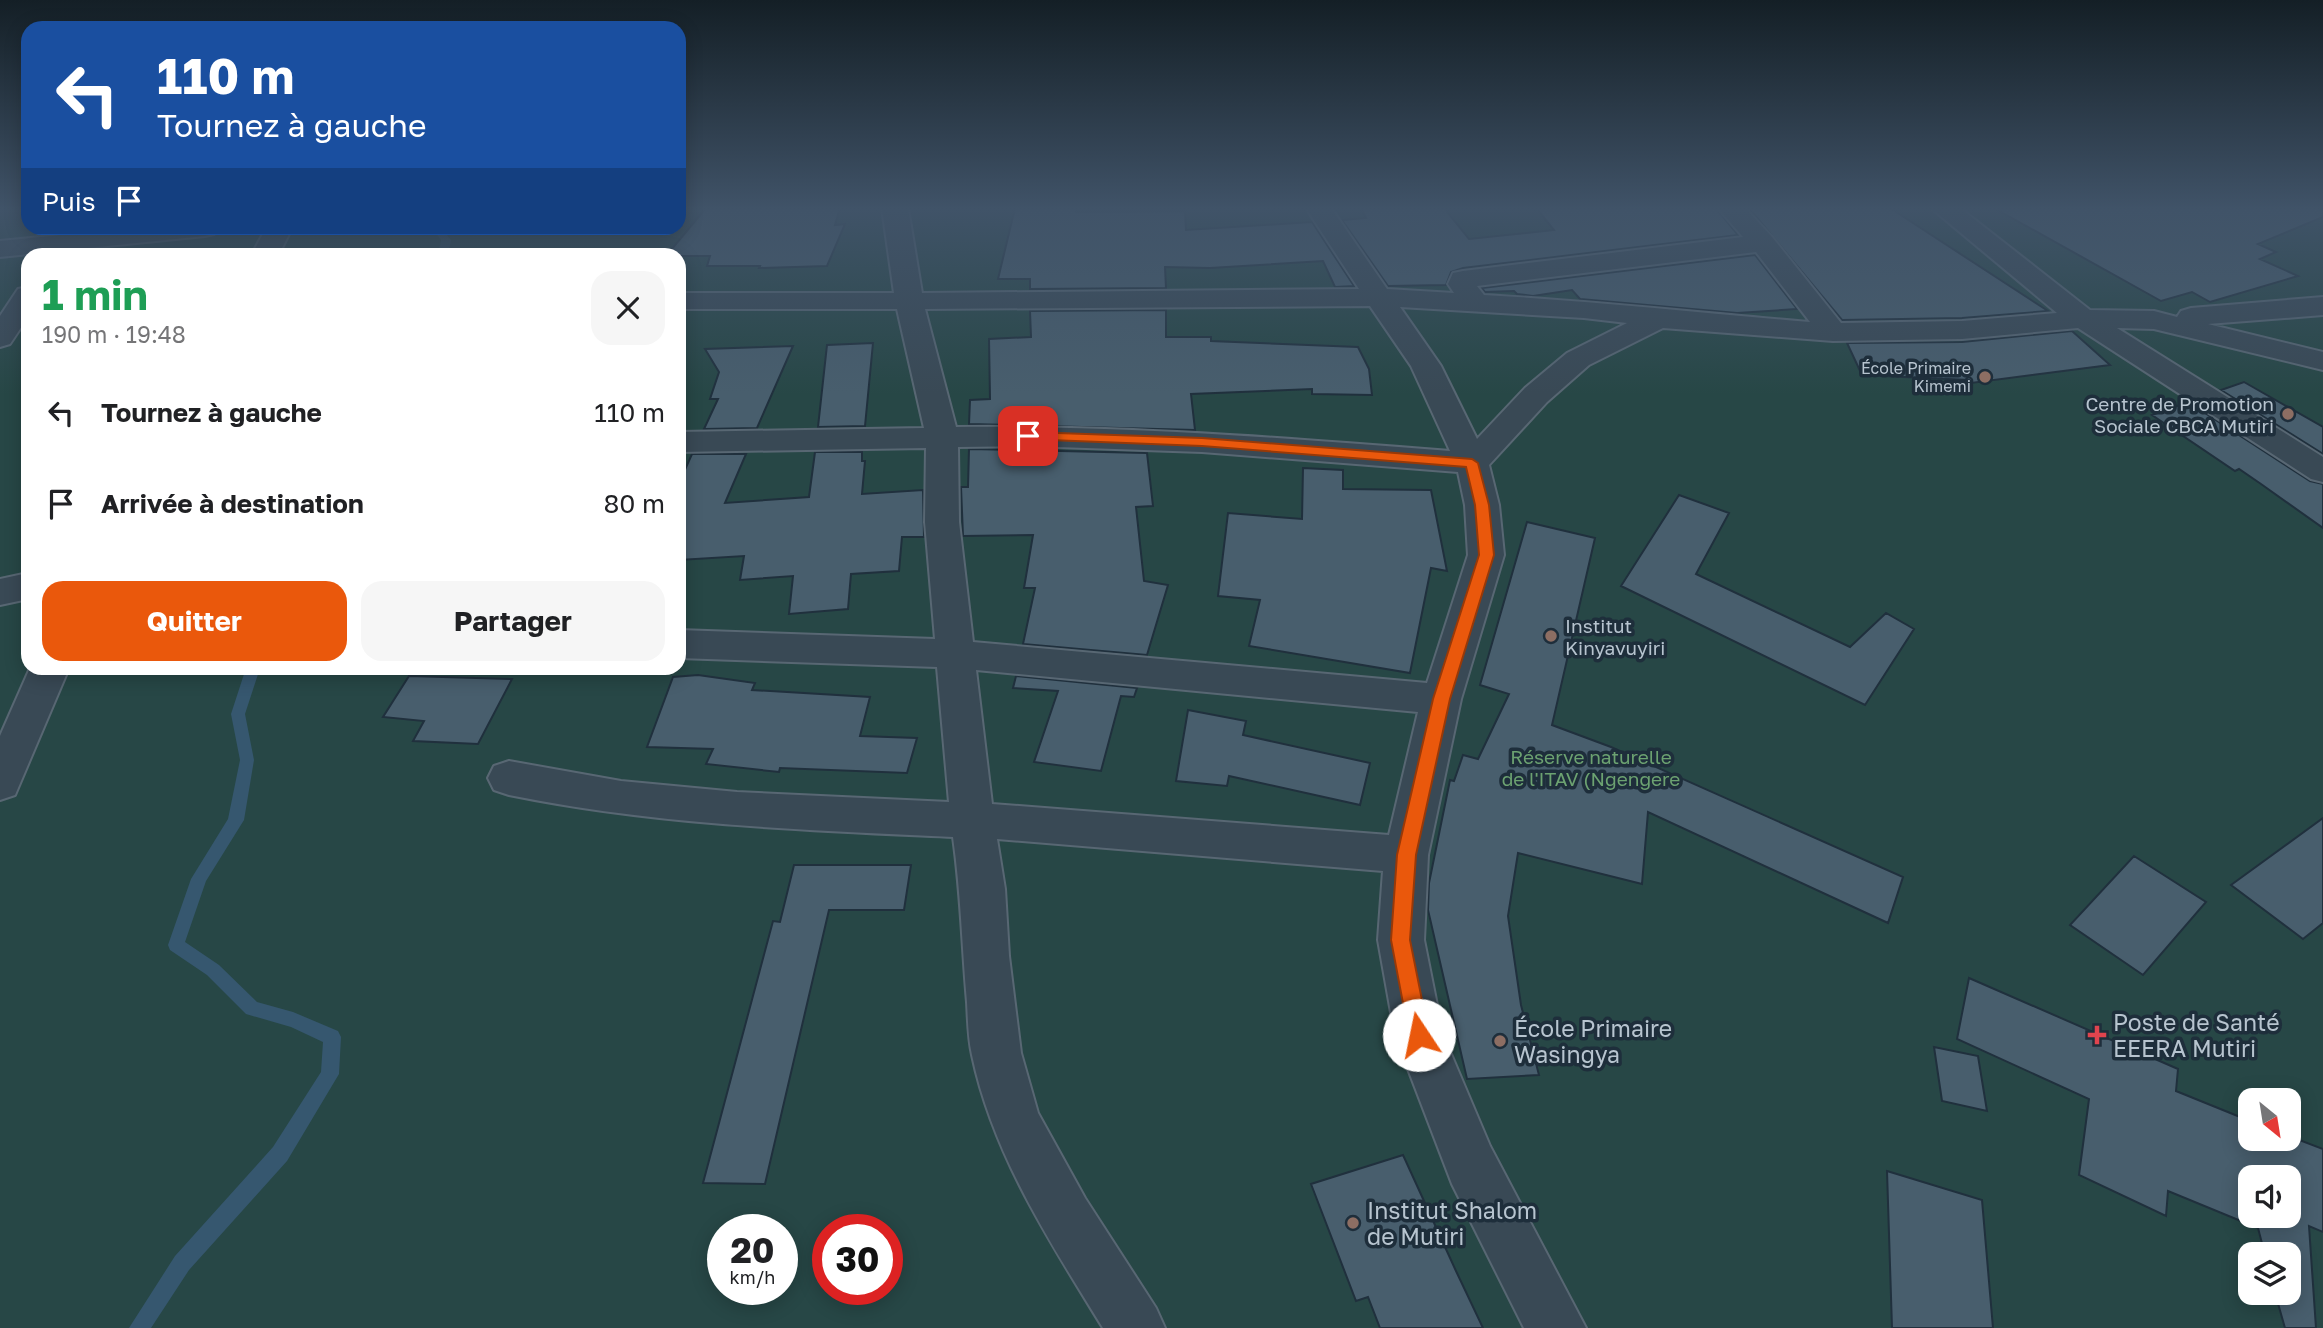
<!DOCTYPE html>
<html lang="fr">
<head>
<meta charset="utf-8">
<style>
  body { margin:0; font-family:"Golos Text",sans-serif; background:#f6f6f6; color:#202124; height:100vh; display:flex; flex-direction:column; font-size:26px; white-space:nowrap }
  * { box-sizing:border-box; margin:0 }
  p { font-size:23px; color:#757577 }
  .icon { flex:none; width:38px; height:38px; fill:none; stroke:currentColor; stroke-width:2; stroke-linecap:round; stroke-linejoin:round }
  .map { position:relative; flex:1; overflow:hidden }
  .details { position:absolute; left:21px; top:248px; width:665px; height:427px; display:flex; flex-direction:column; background:#fff; border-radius:21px; box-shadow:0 4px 18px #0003 }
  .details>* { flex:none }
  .banner { position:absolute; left:21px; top:21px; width:665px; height:214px; border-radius:21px; box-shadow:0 4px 18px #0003; background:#1a4fa0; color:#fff; overflow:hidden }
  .needle { width:46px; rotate:150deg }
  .fabs { position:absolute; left:2238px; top:1088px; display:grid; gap:14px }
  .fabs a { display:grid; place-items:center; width:63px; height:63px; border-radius:14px; background:#fff; box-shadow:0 4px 18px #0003; font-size:35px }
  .speed { position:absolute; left:707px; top:1214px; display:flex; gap:14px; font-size:35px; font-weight:700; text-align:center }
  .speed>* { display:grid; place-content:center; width:91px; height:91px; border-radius:50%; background:#fff; box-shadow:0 4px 18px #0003; line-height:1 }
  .speed small { font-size:18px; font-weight:400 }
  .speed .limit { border:10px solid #d22; background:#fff; color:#111 }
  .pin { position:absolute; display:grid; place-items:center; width:60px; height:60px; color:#fff; margin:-30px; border-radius:14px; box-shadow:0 4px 10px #0006 }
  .me { position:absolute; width:77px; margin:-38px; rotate:349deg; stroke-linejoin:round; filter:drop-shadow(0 0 5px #0008) }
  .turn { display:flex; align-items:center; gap:24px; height:147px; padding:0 21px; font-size:32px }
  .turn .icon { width:91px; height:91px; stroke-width:2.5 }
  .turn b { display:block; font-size:49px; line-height:60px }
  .then { display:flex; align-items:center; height:66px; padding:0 21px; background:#0003; gap:14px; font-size:26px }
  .round { display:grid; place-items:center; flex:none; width:74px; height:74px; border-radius:21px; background:#f6f6f6 }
  .head { display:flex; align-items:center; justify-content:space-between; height:119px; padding:0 21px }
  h1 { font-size:42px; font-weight:700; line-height:52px; color:#1e9e55 }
  .action { display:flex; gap:14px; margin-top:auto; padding:14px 21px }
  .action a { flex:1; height:80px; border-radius:21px; background:#ea580c; color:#fff; font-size:28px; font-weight:700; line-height:80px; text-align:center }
  .action a+a { background:#f6f6f6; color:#202124 }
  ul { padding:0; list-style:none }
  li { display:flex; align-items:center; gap:21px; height:91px; padding:0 21px }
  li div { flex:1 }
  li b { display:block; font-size:26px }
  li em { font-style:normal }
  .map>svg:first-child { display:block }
  .green { fill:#274746; fill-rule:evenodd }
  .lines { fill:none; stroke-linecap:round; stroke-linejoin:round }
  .stream { fill:#36576f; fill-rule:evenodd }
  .building { fill:#485e6d; stroke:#20303d; stroke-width:2; fill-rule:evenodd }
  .minor-casing { stroke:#586773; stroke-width:4 }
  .minor { fill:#394955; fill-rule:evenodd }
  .route { fill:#ea580c; stroke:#983908; stroke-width:2 }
  .education-dot { fill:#8d6e63; stroke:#1e2e3b; stroke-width:2.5 }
  .health-dot { fill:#e0444e; stroke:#1e2e3b; stroke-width:2.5 }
  .labels { text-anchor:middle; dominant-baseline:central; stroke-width:7; stroke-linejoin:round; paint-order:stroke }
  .far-poi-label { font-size:16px; fill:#b7c4cf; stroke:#1e2e3b; text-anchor:end }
  .poi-label { font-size:19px; fill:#b7c4cf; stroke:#1e2e3b; text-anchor:end }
  .park-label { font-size:19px; fill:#6ca271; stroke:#1e2e3b }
  .near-poi-label { font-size:23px; fill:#b7c4cf; stroke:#1e2e3b; text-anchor:start }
</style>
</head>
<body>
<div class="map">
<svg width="2323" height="1328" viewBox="0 0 2323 1328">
  <rect width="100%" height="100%" fill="#253846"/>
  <path class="green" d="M 0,208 L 28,208 L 28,228 L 679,228 L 679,208 L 2323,208 L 2323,1328 L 0,1328 ZM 28,256 L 679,256 L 679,668 L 28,668 ZM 2250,1101 L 2289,1101 L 2289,1139 L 2250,1139 ZM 2250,1178 L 2289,1178 L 2289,1216 L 2250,1216 ZM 723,1230 L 782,1230 L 782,1290 L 723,1290 ZM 828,1230 L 887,1230 L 887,1290 L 828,1290 ZM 2250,1255 L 2289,1255 L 2289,1293 L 2250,1293 Z"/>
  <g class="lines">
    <path class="stream" d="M 432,228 L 441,228 L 451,240 L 448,256 L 438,256 L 441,240 Z
      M 246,668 L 260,668 L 245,714 L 254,760 L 244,820 L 206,881 L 185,942 L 219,965 L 257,1002 L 293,1012 L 338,1031 L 341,1037 L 339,1074 L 287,1161 L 189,1270 L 151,1328 L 129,1328 L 175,1256 L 273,1147 L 321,1072 L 323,1042 L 291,1027 L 246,1014 L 207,975 L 170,950 L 168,945 L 191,879 L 228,819 L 240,760 L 231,714 Z"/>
  </g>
  <path class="building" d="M 706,208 L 840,208 L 835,225 L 845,224 L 827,266 L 759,268 L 760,266 L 707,266 L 710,256 L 666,256 Z
    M 1015,208 L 1077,208 L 1076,212 L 1185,211 L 1186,230 L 1312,222 L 1354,286 L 1335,287 L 1323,261 L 1210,268 L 1165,267 L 1166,288 L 1030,289 L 1030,279 L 998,279 Z
    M 1361,208 L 1444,208 L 1469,239 L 1554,230 L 1536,208 L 1716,208 L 1738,235 L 1463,268 L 1451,272 L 1446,285 L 1388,286 L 1342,220 L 1366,218 Z
    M 1749,208 L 1890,208 L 2048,311 L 1962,318 L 1842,320 Z
    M 1994,208 L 2323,208 L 2323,217 L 2258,244 L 2276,252 L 2260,259 L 2298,276 L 2210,302 L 2192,292 L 2161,301 Z
    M 1755,255 L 1797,309 L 1737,313 L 1580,299 L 1572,290 L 1533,296 L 1517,294 L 1514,291 L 1485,292 L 1482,288 Z
    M 1166,310 L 1166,337 L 1211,337 L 1211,341 L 1358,347 L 1369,369 L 1372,395 L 1312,394 L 1312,389 L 1191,394 L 1195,430 L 969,424 L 970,400 L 990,399 L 989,339 L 1031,337 L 1030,311 Z
    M 2072,331 L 2110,365 L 1971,383 L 1969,380 L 1862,375 L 1847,343 L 1962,342 Z
    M 873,343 L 865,426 L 818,427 L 827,345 Z
    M 793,346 L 757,428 L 704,429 L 718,399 L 710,399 L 719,372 L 705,349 Z
    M 2244,382 L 2323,427 L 2323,454 L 2221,390 Z
    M 2188,402 L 2310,481 L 2323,484 L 2323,528 L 2261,484 L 2239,469 L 2235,471 L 2152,415 Z
    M 969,449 L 1147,453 L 1153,506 L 1136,507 L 1144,581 L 1168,585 L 1147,655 L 1023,644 L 1035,588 L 1024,588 L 1033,535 L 963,536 L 961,487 L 968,487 Z
    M 815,452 L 862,452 L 862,461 L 865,461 L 862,494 L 923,490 L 924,537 L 902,537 L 899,571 L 851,574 L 848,609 L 789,614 L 793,576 L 740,580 L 744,556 L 679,560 L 679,483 L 692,454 L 746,454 L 725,503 L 809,497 Z
    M 1303,468 L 1343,470 L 1343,489 L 1431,490 L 1447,571 L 1431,568 L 1410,673 L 1249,646 L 1260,600 L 1218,596 L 1228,513 L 1302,519 Z
    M 1679,495 L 1729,513 L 1696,574 L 1850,647 L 1886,613 L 1914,629 L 1865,705 L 1621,586 Z
    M 1527,522 L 1595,538 L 1552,725 L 1611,747 L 1903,877 L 1888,923 L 1648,812 L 1642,884 L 1518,853 L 1508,916 L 1521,1005 L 1539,1075 L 1467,1079 L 1428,910 L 1429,883 L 1450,780 L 1454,781 L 1463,755 L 1478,759 L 1509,694 L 1480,685 Z
    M 698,675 L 755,683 L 752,690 L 870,697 L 860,736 L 917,738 L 907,773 L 780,768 L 779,772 L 706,764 L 713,749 L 647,747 L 673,677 Z
    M 409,676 L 512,679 L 478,744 L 413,741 L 424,721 L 383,717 Z
    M 1016,676 L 1137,688 L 1134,697 L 1121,696 L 1101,771 L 1034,762 L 1058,691 L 1013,688 Z
    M 1188,710 L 1246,721 L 1243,735 L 1370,763 L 1360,805 L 1229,776 L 1227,786 L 1176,781 Z
    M 2323,818 L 2323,923 L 2303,939 L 2231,885 Z
    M 2134,856 L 2206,902 L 2143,975 L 2070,925 Z
    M 794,865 L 911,865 L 904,910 L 829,910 L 765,1184 L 703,1183 L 773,921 L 780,922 Z
    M 1969,978 L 2178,1069 L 2176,1091 L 2250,1121 L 2250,1139 L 2289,1139 L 2289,1136 L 2323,1149 L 2323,1232 L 2309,1226 L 2316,1328 L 2285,1328 L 2275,1293 L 2289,1293 L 2289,1255 L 2265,1255 L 2258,1228 L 2168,1191 L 2166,1216 L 2079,1175 L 2089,1099 L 1957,1039 ZM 2250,1178 L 2289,1178 L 2289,1216 L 2250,1216 Z
    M 1934,1047 L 1978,1056 L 1987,1111 L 1942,1101 Z
    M 1403,1155 L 1456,1271 L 1483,1328 L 1380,1328 L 1368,1297 L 1356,1301 L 1311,1184 Z
    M 1887,1171 L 1982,1200 L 1993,1328 L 1892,1328 Z"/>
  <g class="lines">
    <g class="minor-casing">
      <path id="minor" d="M 882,208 L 908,208 L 922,293 L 1359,289 L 1306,208 L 1331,208 L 1387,289 L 1454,293 L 1448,284 L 1453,273 L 1463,271 L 1743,237 L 1718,208 L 1745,208 L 1772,237 L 1841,323 L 1962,321 L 2057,313 L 1931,208 L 1960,208 L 2090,310 L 2154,311 L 2177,317 L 2181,311 L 2191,308 L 2323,297 L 2323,315 L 2208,324 L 2323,352 L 2323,370 L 2154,329 L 2117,328 L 2323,457 L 2323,482 L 2311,479 L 2078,328 L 1962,339 L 1833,341 L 1663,328 L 1589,365 L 1547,402 L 1489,465 L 1499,505 L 1504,555 L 1461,699 L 1428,855 L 1424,940 L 1443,1035 L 1490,1146 L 1586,1328 L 1524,1328 L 1452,1184 L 1395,1035 L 1378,940 L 1383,871 L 997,839 L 1005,889 L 1009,956 L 1021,1053 L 1038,1113 L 1085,1198 L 1156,1308 L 1165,1328 L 1103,1328 C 1050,1242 993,1155 972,1055 C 968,1038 968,1019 967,1002 C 962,947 961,892 953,837 C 804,830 656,825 509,795 L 494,790 L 488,778 L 494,766 L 509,761 L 621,781 L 737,792 L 949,802 L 937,667 L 679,658 L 679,630 L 935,639 L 925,522 L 926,448 L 679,452 L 679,432 L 924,428 L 897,309 L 679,309 L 679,293 L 894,293 ZM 1756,252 L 1810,322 C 1701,313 1593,301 1484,295 L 1477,286 ZM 1370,306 L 1411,366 L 1450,451 C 1285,438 1121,425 956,427 L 925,309 ZM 1400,307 L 1584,318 L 1627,323 L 1567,353 L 1525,388 L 1477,439 L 1441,366 ZM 1028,446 L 1202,452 L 1458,472 L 1465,505 L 1468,555 L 1427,683 L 973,642 L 959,522 L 958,447 ZM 976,670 L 1418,712 L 1389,835 L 992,804 Z
        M 132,228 L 218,228 L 214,234 L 205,236 L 0,257 L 0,241 Z
        M 266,228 L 292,228 L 278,256 L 251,256 Z
        M 28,287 L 28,317 L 10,344 L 0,347 L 0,316 L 18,289 Z
        M 28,573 L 28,599 L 0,605 L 0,579 Z
        M 30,668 L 69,668 L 15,795 L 0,800 L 0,736 Z"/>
    </g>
    <use href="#minor" class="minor"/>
  </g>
  <linearGradient id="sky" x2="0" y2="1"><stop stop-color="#141f26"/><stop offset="0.53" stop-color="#405368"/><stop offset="1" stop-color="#405368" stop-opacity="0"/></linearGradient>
  <rect width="2323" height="394" fill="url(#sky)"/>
  <path class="route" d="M 1028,432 L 1202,438 L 1472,459 L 1478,463 L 1489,505 L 1494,555 L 1450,699 L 1416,855 L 1410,940 L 1429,1035 L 1426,1041 L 1419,1044 L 1412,1041 L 1409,1035 L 1391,940 L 1397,855 L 1433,699 L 1479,555 L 1475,505 L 1466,467 L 1202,446 L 1024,439 L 1022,436 Z"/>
  <g class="education-dot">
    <circle cx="1985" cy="377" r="7"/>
    <circle cx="2288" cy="414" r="7"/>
    <circle cx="1551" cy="636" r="7"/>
    <circle cx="1500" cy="1041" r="7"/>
    <circle cx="1353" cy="1223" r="7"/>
  </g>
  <path class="health-dot" d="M2093.5 1024.5h7v7h7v7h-7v7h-7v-7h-7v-7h7z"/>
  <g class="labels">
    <g class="far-poi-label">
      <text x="1971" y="368">École Primaire<tspan x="1971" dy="18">Kimemi</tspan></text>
    </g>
    <g class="poi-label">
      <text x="2274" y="403">Centre de Promotion<tspan x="2274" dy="22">Sociale CBCA Mutiri</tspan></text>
      <text x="1565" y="625" text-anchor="start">Institut<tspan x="1565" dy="22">Kinyavuyiri</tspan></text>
    </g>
    <g class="park-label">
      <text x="1591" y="756">Réserve naturelle<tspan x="1591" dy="22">de l'ITAV (Ngengere</tspan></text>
    </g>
    <g class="near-poi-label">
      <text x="2113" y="1022">Poste de Santé<tspan x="2113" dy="26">EEERA Mutiri</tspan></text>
      <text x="1514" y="1028">École Primaire<tspan x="1514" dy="26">Wasingya</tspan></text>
      <text x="1367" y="1210">Institut Shalom<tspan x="1367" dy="26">de Mutiri</tspan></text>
    </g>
  </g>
</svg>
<div class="fabs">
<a><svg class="needle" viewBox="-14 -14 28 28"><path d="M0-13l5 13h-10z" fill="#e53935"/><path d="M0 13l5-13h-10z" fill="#757577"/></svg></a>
<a><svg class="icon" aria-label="sound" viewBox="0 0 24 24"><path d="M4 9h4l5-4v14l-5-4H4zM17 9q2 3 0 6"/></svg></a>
<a><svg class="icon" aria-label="layers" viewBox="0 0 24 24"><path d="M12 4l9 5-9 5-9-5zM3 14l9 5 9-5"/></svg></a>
</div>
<div class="speed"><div>20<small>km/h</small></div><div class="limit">30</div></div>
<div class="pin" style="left:1028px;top:436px;background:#d93025"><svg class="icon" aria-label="arrive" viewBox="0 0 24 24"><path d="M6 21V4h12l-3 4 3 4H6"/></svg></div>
<svg class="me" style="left:1419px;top:1035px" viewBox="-20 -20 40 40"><circle r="19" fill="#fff"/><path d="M0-13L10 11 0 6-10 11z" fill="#ea580c"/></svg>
<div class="banner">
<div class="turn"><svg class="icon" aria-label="left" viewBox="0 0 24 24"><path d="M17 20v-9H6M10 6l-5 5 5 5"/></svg><div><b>110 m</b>Tournez à gauche</div></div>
<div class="then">Puis<svg class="icon" aria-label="arrive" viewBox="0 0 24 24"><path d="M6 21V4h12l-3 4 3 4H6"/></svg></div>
</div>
<section class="details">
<div class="head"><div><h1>1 min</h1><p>190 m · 19:48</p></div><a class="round"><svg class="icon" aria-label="close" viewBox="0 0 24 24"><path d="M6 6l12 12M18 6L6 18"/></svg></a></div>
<ul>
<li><svg class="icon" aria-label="left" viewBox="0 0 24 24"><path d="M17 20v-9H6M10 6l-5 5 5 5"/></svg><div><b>Tournez à gauche</b></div><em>110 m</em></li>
<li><svg class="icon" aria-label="arrive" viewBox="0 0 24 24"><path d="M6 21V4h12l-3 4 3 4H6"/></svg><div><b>Arrivée à destination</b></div><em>80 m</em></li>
</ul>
<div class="action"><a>Quitter</a><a>Partager</a></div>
</section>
</div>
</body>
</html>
